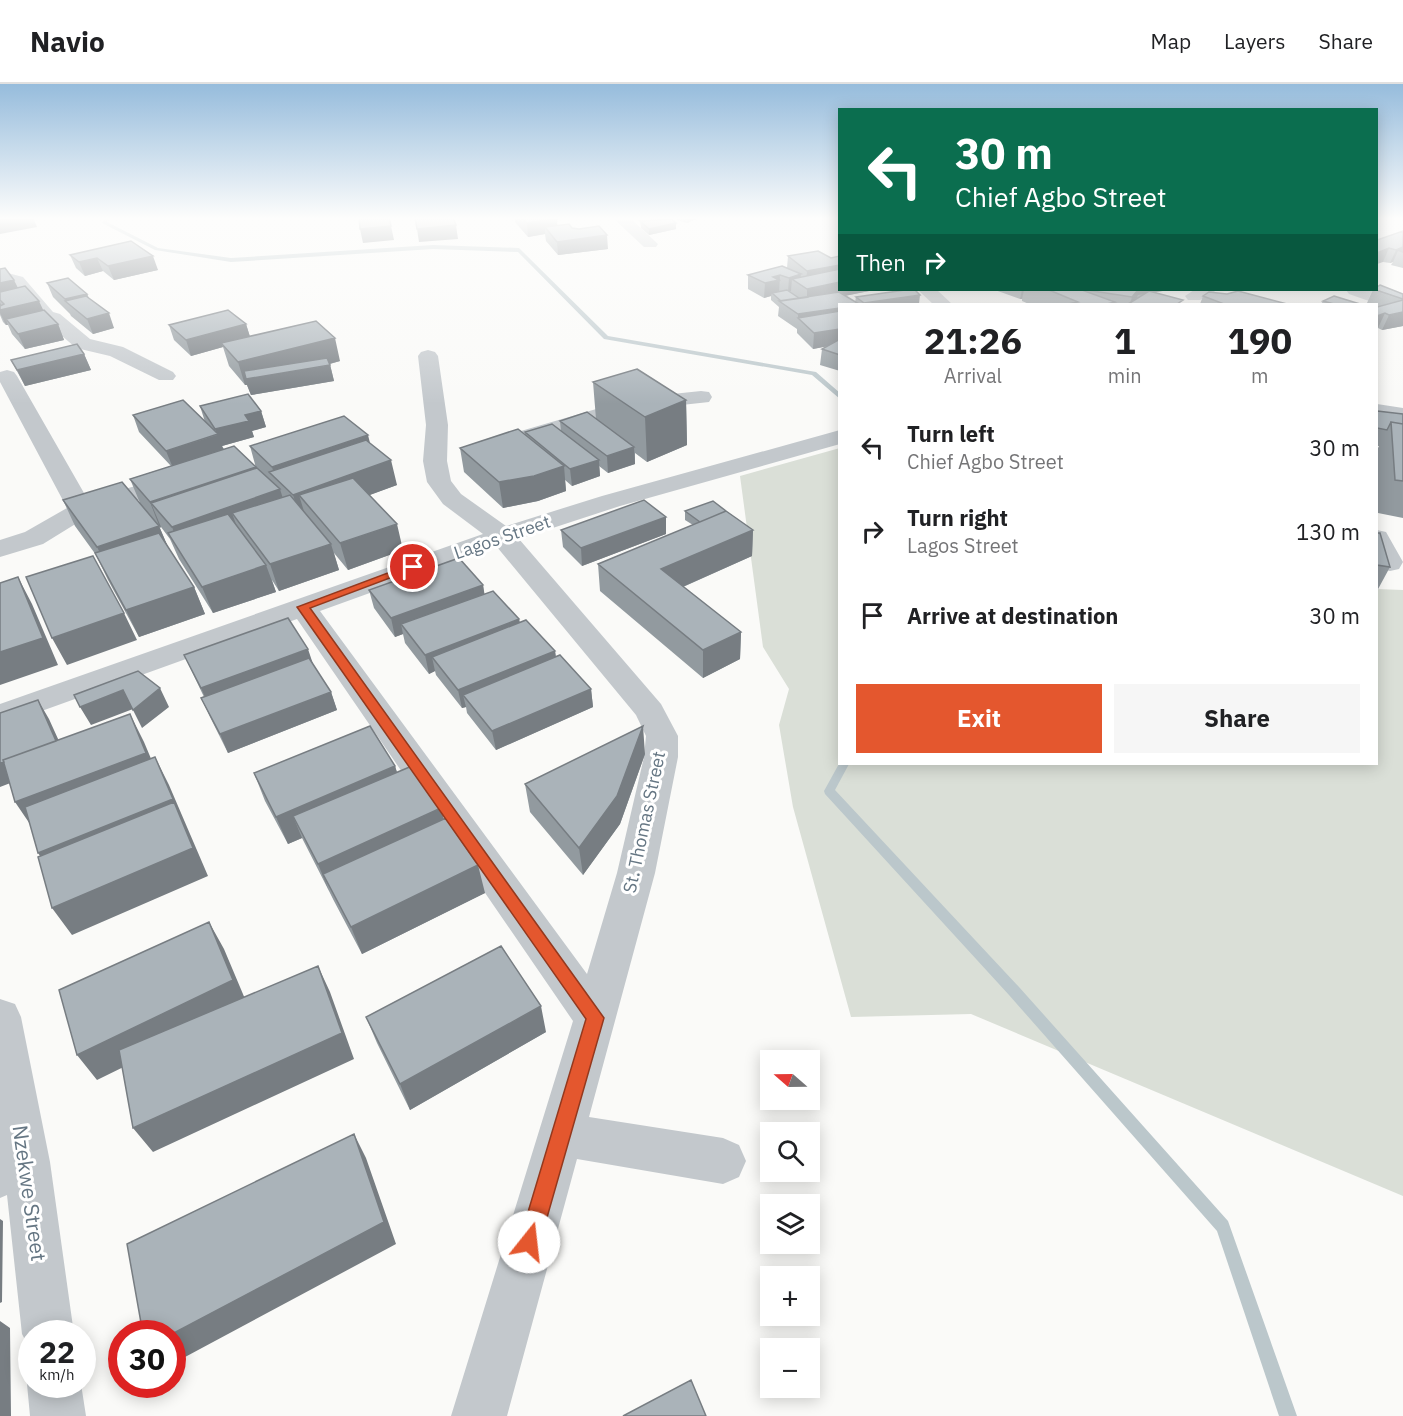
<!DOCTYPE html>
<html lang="en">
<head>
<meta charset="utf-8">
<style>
  body { margin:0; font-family:"IBM Plex Sans",sans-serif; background:#f6f6f6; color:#202124; height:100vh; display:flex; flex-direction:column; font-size:22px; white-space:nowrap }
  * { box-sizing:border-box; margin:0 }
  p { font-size:20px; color:#757577 }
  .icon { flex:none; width:33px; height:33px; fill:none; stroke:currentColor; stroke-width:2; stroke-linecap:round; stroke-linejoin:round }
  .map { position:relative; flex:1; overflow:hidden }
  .drawer { position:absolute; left:838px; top:219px; width:540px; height:462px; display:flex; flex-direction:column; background:#fff; border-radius:0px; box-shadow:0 3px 15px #0003 }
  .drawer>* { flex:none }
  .guide { position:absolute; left:838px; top:24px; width:540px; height:183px; border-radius:0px; box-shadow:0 3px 15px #0003; background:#0b6e4f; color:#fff; overflow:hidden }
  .needle { width:39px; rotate:290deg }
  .fabs { position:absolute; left:760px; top:966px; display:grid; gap:12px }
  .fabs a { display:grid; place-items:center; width:60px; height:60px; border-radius:0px; background:#fff; box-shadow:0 3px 15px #0003; font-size:30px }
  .speed { position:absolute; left:18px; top:1236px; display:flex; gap:12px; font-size:30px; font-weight:700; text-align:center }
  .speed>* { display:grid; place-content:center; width:78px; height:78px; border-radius:50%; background:#fff; box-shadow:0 3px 15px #0003; line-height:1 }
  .speed small { font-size:15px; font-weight:400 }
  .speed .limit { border:9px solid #d22; background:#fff; color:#111 }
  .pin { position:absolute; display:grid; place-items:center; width:51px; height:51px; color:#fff; margin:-26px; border:3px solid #fff; border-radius:50%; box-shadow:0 2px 6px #0007 }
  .me { position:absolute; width:66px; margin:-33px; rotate:16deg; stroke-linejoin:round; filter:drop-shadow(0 0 4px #0008) }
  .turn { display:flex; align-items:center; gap:21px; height:126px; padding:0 18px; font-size:27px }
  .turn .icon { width:78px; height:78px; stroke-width:2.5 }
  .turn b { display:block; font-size:42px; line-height:51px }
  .then { display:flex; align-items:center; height:57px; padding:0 18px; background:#0003; gap:12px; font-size:22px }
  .eta { display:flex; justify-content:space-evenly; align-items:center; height:102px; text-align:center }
  .eta b { font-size:36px; font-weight:800; line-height:42px }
  .cta { display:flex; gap:12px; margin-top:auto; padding:12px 18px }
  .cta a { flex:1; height:69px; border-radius:0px; background:#e4572e; color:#fff; font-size:24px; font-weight:800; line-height:69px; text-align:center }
  .cta a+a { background:#f6f6f6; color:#202124 }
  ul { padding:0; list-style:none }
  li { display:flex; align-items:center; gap:18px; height:84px; padding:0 18px }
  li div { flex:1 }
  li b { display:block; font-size:22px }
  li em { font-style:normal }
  header { display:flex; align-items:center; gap:36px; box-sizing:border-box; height:84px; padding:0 30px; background:#fff; border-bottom:2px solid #e0e0e0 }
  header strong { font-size:28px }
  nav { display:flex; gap:33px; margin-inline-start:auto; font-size:21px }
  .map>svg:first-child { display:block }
  .green { fill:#dadfd7 }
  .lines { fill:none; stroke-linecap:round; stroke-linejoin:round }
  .stream { fill:#bbc7cb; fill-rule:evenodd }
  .minor { fill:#c3c8cc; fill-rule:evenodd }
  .wall { fill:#929a9f }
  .shaded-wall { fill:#777d82 }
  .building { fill:#aab3b9; stroke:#777d82; stroke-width:1.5 }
  .route { fill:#e4572e; stroke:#94391e; stroke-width:1.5 }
  .labels { text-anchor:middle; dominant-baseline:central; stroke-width:6; stroke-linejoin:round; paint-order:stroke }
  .street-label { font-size:18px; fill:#657683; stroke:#fff }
  .near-street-label { font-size:21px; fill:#657683; stroke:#fff }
</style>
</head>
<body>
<header>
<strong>Navio</strong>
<nav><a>Map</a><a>Layers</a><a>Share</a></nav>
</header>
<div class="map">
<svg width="1403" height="1332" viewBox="0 0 1403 1332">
  <rect width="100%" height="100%" fill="#fafaf8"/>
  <path class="green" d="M 840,364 L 840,680 L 1377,680 L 1377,505 L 1403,506 L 1403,1112 L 971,930 L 851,933 L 793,723 L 779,641 L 789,605 L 763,563 L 740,392 Z"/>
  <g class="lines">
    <path class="stream" d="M 105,133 L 110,133 L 107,138 L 158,164 L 231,174 L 433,161 L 519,164 L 608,252 L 816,288 L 840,309 L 840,315 L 812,291 L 604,255 L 518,168 L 433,165 L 231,178 L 155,166 L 102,139 Z
      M 840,678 L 840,680 L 849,680 L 835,706 L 1019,903 L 1228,1137 L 1297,1332 L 1279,1332 L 1217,1147 L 1009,911 L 825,710 L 824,707 Z"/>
    <path class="minor" d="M 612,133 L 629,133 L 658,160 L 656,163 L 644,163 Z
      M 0,187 L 23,193 L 53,228 L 60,230 L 90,255 L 123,263 L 173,288 L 176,292 L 173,296 L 159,296 L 110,272 L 76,264 L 46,238 L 39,236 L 11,201 L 0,197 Z
      M 918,206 L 937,206 L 952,220 L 933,220 Z
      M 1194,206 L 1217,206 L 1200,216 L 1188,216 L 1185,212 Z
      M 1346,206 L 1371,206 L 1403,217 L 1403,229 L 1349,210 Z
      M 428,266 L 435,268 L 438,272 L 448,341 L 447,377 L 451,397 L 461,410 L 506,442 L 602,412 L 840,346 L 840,360 L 620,422 L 519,455 L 661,620 L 678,652 L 678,673 L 655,789 L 589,1033 L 723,1054 L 739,1061 L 746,1077 L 739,1093 L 723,1100 L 577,1075 L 507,1332 L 451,1332 L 573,937 L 297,535 L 0,642 L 0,620 L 483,450 L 443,420 L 427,398 L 423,377 L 426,341 L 418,272 L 421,268 ZM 497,463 L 636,631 L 646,652 L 644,673 L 617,789 L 587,890 L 320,527 Z
      M 7,286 L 14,288 L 17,292 L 88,416 L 179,389 L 188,391 L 191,396 L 188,401 L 90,431 L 43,460 L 0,473 L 0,456 L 25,448 L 67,424 L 0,298 L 0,288 Z
      M 701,307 L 709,308 L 712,313 L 709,318 L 636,326 L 515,363 L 507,361 L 504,356 L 507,351 L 634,314 Z
      M 1377,320 L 1403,324 L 1403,338 L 1377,334 Z
      M 1377,446 L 1386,448 L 1403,478 L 1399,485 L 1390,487 L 1381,485 L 1377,480 Z
      M 0,915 L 15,920 L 21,933 L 50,1078 L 74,1250 L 32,1250 L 32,1269 L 22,1250 L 7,1111 L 0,1114 Z
      M 32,1289 L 32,1300 L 81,1300 L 86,1332 L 30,1332 L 27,1300 Z"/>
  </g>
  <path class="wall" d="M 515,133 L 555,133 L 557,135 L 557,142 L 572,144 L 608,165 L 558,171 L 546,157 L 545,150 L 528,153 L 515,138 Z
    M 667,133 L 701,133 L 687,139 Z
    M 640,137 L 676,145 L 649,151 L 641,144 Z
    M 1403,147 L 1403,184 L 1391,181 L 1393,178 L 1390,179 L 1383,178 L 1377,156 Z
    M 131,157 L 158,186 L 114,196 L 103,187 L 85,192 L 76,184 L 70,171 Z
    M 788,172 L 840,206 L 874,206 L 844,212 L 855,218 L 856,213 L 919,220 L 840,220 L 840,287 L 820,281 L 822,265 L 827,262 L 813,265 L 797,249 L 797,245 L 778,232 L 779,223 L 771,216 L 771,212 L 764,214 L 748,205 L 748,191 L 787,184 Z
    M 0,185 L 18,204 L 58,240 L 64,256 L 25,265 L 12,250 L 8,241 L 6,241 L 3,238 L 0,231 Z
    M 47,199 L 87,210 L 89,214 L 114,244 L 93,250 L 71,232 L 70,230 L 53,213 Z
    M 995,206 L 1169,206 L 1155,208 L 1181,220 L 1029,220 L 1022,217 L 1022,215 L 1020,215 Z
    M 1373,206 L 1403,210 L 1403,242 L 1382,246 L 1378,244 L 1378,223 L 1377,223 L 1377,220 L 1371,220 L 1367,219 Z
    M 1203,212 L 1287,220 L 1200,220 Z
    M 1323,217 L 1360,220 L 1321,220 Z
    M 246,240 L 250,253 L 340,277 L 330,280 L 334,297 L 251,311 L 247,301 L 245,301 L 229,282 L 223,263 L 191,272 L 174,256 L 169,241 Z
    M 84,270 L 91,286 L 25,302 L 11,276 Z
    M 593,298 L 686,316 L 687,361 L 647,378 L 635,369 L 635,380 L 608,389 L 599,382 L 600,392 L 572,402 L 565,396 L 566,407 L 538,417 L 503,424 L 464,388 L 460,364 L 525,351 L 525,348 L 561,347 L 560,337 L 596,335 Z
    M 200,322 L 261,327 L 266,343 L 252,347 L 254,353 L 222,362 L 224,365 L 256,383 L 256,384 L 250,362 L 370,359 L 397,401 L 369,411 L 403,466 L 348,486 L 334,469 L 339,486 L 279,507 L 272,496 L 276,508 L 213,529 L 179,475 L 170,455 L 161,443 L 159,442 L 168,463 L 194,503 L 205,530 L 139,553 L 108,496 L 96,471 L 75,442 L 63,416 L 140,419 L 130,395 L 171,382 L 139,348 L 133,331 L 205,338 Z
    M 1377,327 L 1403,330 L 1403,434 L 1378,429 L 1377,366 L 1379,362 L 1377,362 Z
    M 685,427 L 726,427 L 753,446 L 752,472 L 683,503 L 741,548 L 740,575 L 703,594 L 600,507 L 598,480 L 693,441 L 685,436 Z
    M 666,433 L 666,450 L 582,482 L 563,463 L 561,446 Z
    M 1377,449 L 1390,483 L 1377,507 Z
    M 483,501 L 484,510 L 519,535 L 520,539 L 555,567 L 556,573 L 591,605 L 593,623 L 496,666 L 467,629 L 466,623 L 462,624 L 436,591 L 435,587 L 429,590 L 405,559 L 403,550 L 395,553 L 374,524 L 369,506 Z
    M 184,571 L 313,580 L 331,608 L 337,626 L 228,669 L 210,633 L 201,614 L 204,613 Z
    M 645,670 L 620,740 L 583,791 L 530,728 L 525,700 Z
    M 395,682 L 397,688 L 443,735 L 485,809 L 362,870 L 334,817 L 329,807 L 302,754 L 288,760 L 265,717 L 254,689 Z
    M 366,933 L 546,948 L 410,1026 L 377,959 Z"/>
  <path class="shaded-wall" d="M 0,133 L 33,133 L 37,143 L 0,150 Z
    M 687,133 L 701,133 L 687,139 Z
    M 557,135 L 558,149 L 545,143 L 545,150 L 528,153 L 527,139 Z
    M 676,139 L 676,145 L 649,151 L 649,145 Z
    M 456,141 L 458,155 L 419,158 L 417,145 Z
    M 391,142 L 394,156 L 363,159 L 360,145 Z
    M 607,151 L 608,165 L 558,171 L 557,158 Z
    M 1403,163 L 1403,169 L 1398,167 L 1393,178 L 1390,179 L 1396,166 Z
    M 1389,164 L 1383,178 L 1377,180 L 1377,169 Z
    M 153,172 L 158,186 L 114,196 L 108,182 Z
    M 97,174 L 103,187 L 85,192 L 79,178 Z
    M 840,178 L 840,195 L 806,201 L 807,187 Z
    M 801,190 L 800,200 L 792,195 L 791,207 L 788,208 L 789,194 Z
    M 780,191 L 779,210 L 772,209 L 771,212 L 764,214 L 765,199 L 773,193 Z
    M 14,196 L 21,210 L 0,208 L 0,199 Z
    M 840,198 L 840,206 L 874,206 L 815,218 L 807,217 L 807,205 Z
    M 1022,206 L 1024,206 L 1022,215 L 1020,215 Z
    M 1134,206 L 1169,206 L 1138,211 L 1136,216 L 1130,220 Z
    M 87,210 L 93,225 L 66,218 L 65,215 Z
    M 920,211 L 919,220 L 864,220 L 864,219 Z
    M 39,217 L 46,232 L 6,235 L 8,241 L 6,241 L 0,229 L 0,218 L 3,225 Z
    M 840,224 L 840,238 L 798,234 L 798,230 Z
    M 1403,228 L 1403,242 L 1382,246 L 1389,231 Z
    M 109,229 L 114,244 L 93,250 L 87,235 Z
    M 1385,229 L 1378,244 L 1377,244 L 1377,232 Z
    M 58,240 L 64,256 L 25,265 L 18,250 Z
    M 246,240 L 251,256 L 221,259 L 223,263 L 191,272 L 186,256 Z
    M 840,245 L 840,260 L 813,265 L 814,249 Z
    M 335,254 L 340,277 L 310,285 L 330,281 L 334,297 L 251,311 L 247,301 L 245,301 L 238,278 Z
    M 84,270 L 91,286 L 25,302 L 17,286 Z
    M 686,316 L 687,361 L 647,378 L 645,333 Z
    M 261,327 L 266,343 L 252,347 L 254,353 L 222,362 L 224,367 L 173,384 L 166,367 L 217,351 L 215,345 L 245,331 Z
    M 368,351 L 374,375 L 275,394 L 272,383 Z
    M 634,363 L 635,380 L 608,389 L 607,372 Z
    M 391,376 L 397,401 L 316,431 L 299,411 L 306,434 L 301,436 L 293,411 Z
    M 599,376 L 600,392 L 572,402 L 570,385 Z
    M 564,382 L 566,407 L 538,417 L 503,424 L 499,398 Z
    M 256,383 L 264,408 L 151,419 L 161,443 L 160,444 L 150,418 Z
    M 280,405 L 288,431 L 232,429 L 239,449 L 182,469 L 172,443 Z
    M 666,433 L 666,450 L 582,482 L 581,464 Z
    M 397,440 L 403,466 L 348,486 L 340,459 Z
    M 159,442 L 170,468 L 110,489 L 97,463 Z
    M 753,446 L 752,472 L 662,512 L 661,485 Z
    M 331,460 L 339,486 L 279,507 L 270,480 Z
    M 266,481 L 276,508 L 213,529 L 202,503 Z
    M 18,493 L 32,520 L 58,581 L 0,601 L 0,568 Z
    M 483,501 L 486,519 L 401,540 L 403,550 L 395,553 L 391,534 Z
    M 194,503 L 205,530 L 139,553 L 126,526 Z
    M 124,529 L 137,556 L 67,581 L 52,554 Z
    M 519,535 L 522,553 L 432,573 L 435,587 L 429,590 L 425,571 Z
    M 741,548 L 740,575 L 703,594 L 703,566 Z
    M 308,565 L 314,583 L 209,622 L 201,604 Z
    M 555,567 L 557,585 L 463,611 L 466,623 L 462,624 L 458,606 Z
    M 160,604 L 169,623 L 142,644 L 133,626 Z
    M 591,605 L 593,623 L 496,666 L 492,647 Z
    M 123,606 L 133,625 L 91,641 L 80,623 Z
    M 331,608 L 337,626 L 228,669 L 220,650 Z
    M 38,616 L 49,635 L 68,677 L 0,703 L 0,679 Z
    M 130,630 L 144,658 L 160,696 L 34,746 L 15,718 Z
    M 643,642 L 645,670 L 620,740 L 583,791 L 579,764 Z
    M 155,673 L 169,701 L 208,792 L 72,851 L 52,824 L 57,797 L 38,769 Z
    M 395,682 L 403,710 L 293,732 L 302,754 L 288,760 L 276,733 Z
    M 441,724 L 448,752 L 323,790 L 329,807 L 318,780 Z
    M 478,781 L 485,809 L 362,870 L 351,843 Z
    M 209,838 L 224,865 L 248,922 L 97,996 L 77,971 Z
    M 318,882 L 330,908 L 354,975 L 153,1068 L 133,1044 Z
    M 541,922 L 546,948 L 410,1026 L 400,1000 Z
    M 354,1050 L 366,1074 L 396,1160 L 172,1280 L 172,1250 Z
    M 0,1135 L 3,1137 L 2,1218 L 0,1219 Z
    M 0,1237 L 10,1244 L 11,1332 L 0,1332 Z"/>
  <path class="building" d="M 0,133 L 14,133 L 0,135 Z
    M 359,133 L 389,133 L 391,142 L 360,145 Z
    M 415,133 L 453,133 L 456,141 L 417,145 Z
    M 521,133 L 555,133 L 557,135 L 527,139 Z
    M 672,135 L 676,139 L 649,145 L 640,137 Z
    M 569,140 L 572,144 L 579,145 L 599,142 L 607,151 L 557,158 L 545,143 Z
    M 1403,147 L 1403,163 L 1396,166 L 1389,164 L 1377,169 L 1377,156 Z
    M 131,157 L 153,172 L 108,182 L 97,174 L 79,178 L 70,171 Z
    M 818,167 L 831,174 L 840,172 L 840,181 L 807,187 L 788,172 Z
    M 782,182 L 801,190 L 789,194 L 780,191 L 773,193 L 779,196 L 765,199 L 748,191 Z
    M 5,184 L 14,196 L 0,199 L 0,185 Z
    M 840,185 L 840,198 L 807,205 L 792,195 Z
    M 68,194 L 87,210 L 65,215 L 47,199 Z
    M 1380,201 L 1403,210 L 1403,215 L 1376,206 L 1377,203 Z
    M 25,202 L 39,217 L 0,226 L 0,222 L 4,220 L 0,216 L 0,208 Z
    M 787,206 L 799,214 L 809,213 L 781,217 L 772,209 Z
    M 905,206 L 915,206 L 920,211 L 864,219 L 856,213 Z
    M 1049,206 L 1082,206 L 1115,218 L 1107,220 L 1068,220 L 1078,218 Z
    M 1086,206 L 1138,206 L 1132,213 Z
    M 1149,207 L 1183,216 L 1177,220 L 1128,220 Z
    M 1238,207 L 1287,220 L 1224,220 L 1203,212 L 1209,208 L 1227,210 Z
    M 839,208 L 859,220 L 840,220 L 840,224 L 798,230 L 779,217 Z
    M 86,212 L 109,229 L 87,235 L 65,217 Z
    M 1334,212 L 1360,220 L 1334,220 L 1323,217 Z
    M 1403,216 L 1403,228 L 1389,231 L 1385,229 L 1377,232 L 1377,223 Z
    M 44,226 L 58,240 L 18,250 L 6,235 Z
    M 228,226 L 246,240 L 186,256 L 169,241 Z
    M 840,227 L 840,245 L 814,249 L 798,234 Z
    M 316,237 L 335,254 L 238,278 L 221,259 Z
    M 840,255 L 840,271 L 822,265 Z
    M 77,260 L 84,270 L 17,286 L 11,276 Z
    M 327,274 L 330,281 L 246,295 L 244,287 Z
    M 637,285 L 686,316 L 645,333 L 593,298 Z
    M 248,310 L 261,327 L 245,331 L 249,337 L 215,345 L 200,322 Z
    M 183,316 L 218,350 L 166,367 L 133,331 Z
    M 1377,327 L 1403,330 L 1403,340 L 1391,338 L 1387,346 L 1377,344 Z
    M 587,328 L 634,363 L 607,372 L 560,337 Z
    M 344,332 L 368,351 L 272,383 L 250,362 Z
    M 1391,338 L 1403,340 L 1403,397 L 1395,396 Z
    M 552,340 L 599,376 L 570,385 L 525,348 Z
    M 518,345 L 564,382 L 534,392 L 499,398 L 460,364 Z
    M 366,356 L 391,376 L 293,411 L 269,388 Z
    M 234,362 L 256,383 L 150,418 L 130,395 Z
    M 257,384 L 280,405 L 172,443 L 151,419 Z
    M 353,394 L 397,440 L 340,459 L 299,411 Z
    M 122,398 L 159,442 L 97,463 L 63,416 Z
    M 290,411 L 331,460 L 270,480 L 232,429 Z
    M 644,416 L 666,433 L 581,464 L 561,446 Z
    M 713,417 L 726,427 L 700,438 L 685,427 Z
    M 726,427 L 753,446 L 661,485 L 741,548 L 703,566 L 598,480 Z
    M 228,430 L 266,481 L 202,503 L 168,449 Z
    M 159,449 L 194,503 L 126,526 L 95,469 Z
    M 1377,449 L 1380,449 L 1390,483 L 1377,481 Z
    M 93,472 L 124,529 L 52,554 L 26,493 Z
    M 459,474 L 483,501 L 391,534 L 369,506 Z
    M 18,493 L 43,554 L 0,568 L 0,499 Z
    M 493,507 L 519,535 L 425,571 L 401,540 Z
    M 288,534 L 308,565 L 201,604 L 184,571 Z
    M 526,536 L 555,567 L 458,606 L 432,573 Z
    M 560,571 L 591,605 L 492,647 L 463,611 Z
    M 309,574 L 331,608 L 220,650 L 201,614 Z
    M 138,587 L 160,604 L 133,626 L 123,606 L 80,623 L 74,611 Z
    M 38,616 L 56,657 L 3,676 L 4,678 L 0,679 L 0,629 Z
    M 130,630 L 146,669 L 15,718 L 3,676 Z
    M 370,642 L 395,682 L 276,733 L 254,689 Z
    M 643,642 L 617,712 L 579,764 L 525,700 Z
    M 155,673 L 173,715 L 38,769 L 25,723 Z
    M 412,682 L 441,724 L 318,780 L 293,732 Z
    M 174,718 L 193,764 L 52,824 L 38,773 Z
    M 446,734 L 478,781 L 351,843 L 323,790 Z
    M 209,838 L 233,896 L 77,971 L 59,906 Z
    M 501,862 L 541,922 L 400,1000 L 366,933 Z
    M 318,882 L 342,949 L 133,1044 L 119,966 Z
    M 354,1050 L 384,1138 L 172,1250 L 143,1250 L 127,1160 Z
    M 691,1296 L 706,1332 L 623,1332 Z"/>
  <linearGradient id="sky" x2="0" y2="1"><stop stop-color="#96bcdc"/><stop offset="0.42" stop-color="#fdfdfc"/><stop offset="1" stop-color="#fdfdfc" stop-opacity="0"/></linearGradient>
  <rect width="1403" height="320" fill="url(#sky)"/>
  <path class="route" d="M 409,481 L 419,483 L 310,524 L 604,934 L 540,1158 L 537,1166 L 529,1169 L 522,1166 L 519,1158 L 586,935 L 297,523 Z"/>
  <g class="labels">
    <g class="street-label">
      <text transform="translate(502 453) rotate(-19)">Lagos Street</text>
      <text transform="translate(644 738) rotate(-78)">St. Thomas Street</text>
    </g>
    <g class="near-street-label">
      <text transform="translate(30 1109) rotate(82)">Nzekwe Street</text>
    </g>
  </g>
</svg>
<div class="fabs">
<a><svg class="needle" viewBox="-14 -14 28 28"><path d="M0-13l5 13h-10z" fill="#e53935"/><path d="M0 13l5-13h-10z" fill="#757577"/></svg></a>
<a><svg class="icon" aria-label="search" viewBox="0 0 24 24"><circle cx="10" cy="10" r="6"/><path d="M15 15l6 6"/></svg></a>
<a><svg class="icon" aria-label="layers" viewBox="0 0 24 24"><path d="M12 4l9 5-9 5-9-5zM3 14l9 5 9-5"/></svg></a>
<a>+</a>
<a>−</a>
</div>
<div class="speed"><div>22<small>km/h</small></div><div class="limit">30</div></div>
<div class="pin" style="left:413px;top:483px;background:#d93025"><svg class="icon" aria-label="arrive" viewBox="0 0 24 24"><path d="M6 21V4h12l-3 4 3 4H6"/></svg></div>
<svg class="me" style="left:529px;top:1158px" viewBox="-20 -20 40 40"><circle r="19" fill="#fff"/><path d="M0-13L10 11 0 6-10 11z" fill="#e4572e"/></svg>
<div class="guide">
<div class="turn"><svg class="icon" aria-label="left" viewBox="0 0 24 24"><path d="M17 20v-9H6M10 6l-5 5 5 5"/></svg><div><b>30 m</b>Chief Agbo Street</div></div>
<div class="then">Then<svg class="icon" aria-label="right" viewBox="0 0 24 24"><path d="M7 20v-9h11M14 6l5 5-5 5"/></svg></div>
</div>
<section class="drawer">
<div class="eta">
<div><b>21:26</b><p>Arrival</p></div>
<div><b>1</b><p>min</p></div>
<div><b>190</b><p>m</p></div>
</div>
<ul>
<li><svg class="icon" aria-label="left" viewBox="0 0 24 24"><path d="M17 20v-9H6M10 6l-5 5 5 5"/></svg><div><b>Turn left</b><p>Chief Agbo Street</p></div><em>30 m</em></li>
<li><svg class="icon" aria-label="right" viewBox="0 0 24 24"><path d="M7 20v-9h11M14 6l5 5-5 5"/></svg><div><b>Turn right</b><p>Lagos Street</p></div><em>130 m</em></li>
<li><svg class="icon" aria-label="arrive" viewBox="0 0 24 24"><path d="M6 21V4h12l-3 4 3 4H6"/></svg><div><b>Arrive at destination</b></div><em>30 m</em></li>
</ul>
<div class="cta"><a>Exit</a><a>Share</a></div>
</section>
</div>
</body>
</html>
